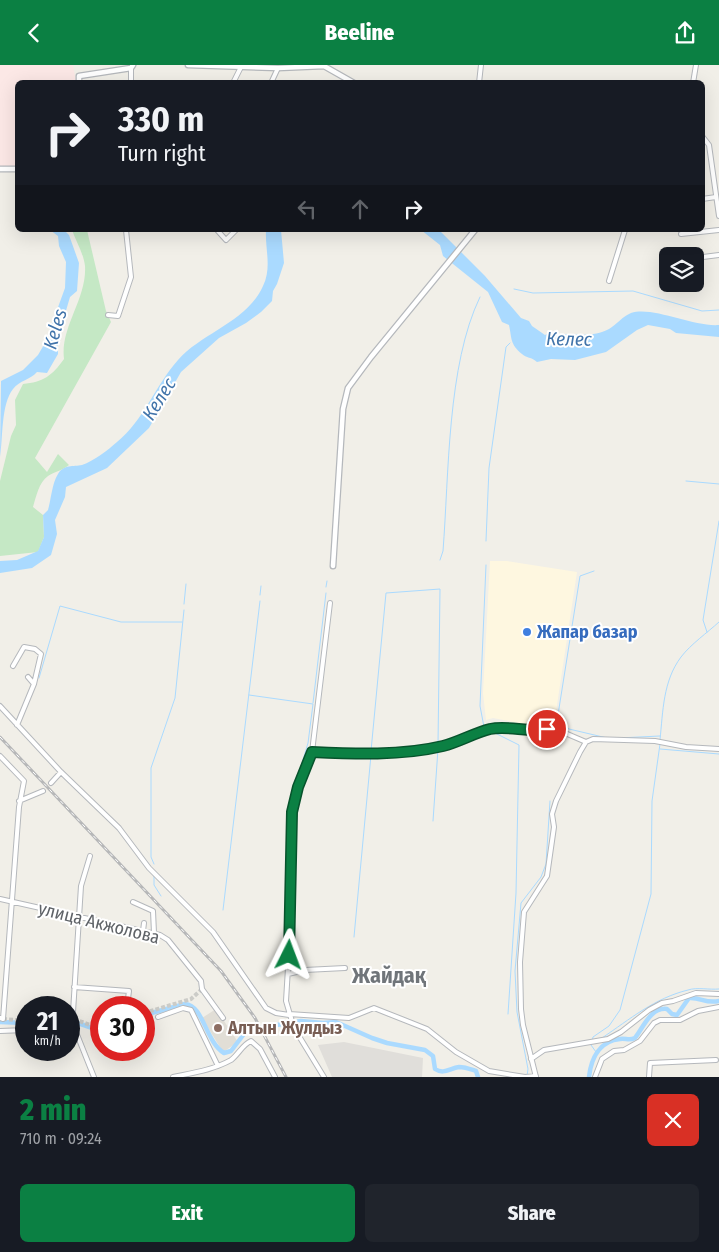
<!DOCTYPE html>
<html lang="en">
<head>
<meta charset="utf-8">
<style>
  body { margin:0; font-family:"Fira Sans Condensed",sans-serif; background:#20242c; color:#f1f3f6; height:100vh; display:flex; flex-direction:column; font-size:19px; white-space:nowrap }
  * { box-sizing:border-box; margin:0 }
  p { font-size:16px; color:#9ea1a6 }
  .icon { flex:none; width:28px; height:28px; fill:none; stroke:currentColor; stroke-width:2; stroke-linecap:round; stroke-linejoin:round }
  .map { position:relative; height:1012px; overflow:hidden }
  .sheet { display:flex; flex-direction:column; background:#171b24; flex:1 }
  .sheet>* { flex:none }
  .hud { position:absolute; left:15px; top:15px; width:690px; height:152px; border-radius:8px; box-shadow:0 5px 20px #0002; background:#171b24; color:#f1f3f6; overflow:hidden }
  .fabs { position:absolute; left:659px; top:182px; display:grid; gap:10px }
  .fabs a { display:grid; place-items:center; width:45px; height:45px; border-radius:8px; background:#171b24; box-shadow:0 5px 20px #0002; font-size:25px }
  .speed { position:absolute; left:15px; top:931px; display:flex; gap:10px; font-size:25px; font-weight:700; text-align:center }
  .speed>* { display:grid; place-content:center; width:65px; height:65px; border-radius:50%; background:#171b24; box-shadow:0 5px 20px #0002; line-height:1 }
  .speed small { font-size:12px; font-weight:400 }
  .speed .limit { border:8px solid #d22; background:#fff; color:#111 }
  .pin { position:absolute; display:grid; place-items:center; width:42px; height:42px; color:#fff; margin:-21px; border:2px solid #fff; border-radius:50%; box-shadow:0 1px 5px #0007 }
  .me { position:absolute; width:55px; margin:-28px; rotate:3deg; stroke-linejoin:round; filter:drop-shadow(0 0 4px #0008) }
  .turn { display:flex; align-items:center; gap:18px; height:105px; padding:0 20px; font-size:22px }
  .turn .icon { width:65px; height:65px; stroke-width:2.5 }
  .turn b { display:block; font-size:35px; line-height:42px }
  .lanes { display:flex; align-items:center; height:48px; padding:0 20px; background:#0003; justify-content:center; gap:25px; direction:ltr }
  .lanes .off { opacity:.35 }
  .round { display:grid; place-items:center; flex:none; width:52px; height:52px; border-radius:8px; background:#20242c }
  .summary { display:flex; align-items:center; justify-content:space-between; height:85px; padding:0 20px }
  h1 { font-size:30px; font-weight:800; line-height:38px; color:#0b8043 }
  .primary-button { display:flex; gap:10px; margin-top:auto; padding:10px 20px }
  .primary-button a { flex:1; height:58px; border-radius:8px; background:#0b8043; color:#fff; font-size:20px; font-weight:800; line-height:58px; text-align:center }
  .primary-button a+a { background:#20242c; color:#f1f3f6 }
  header { display:flex; justify-content:space-between; align-items:center; height:65px; padding:0 20px; background:#0b8043; color:#fff; font-size:22px; font-weight:800 }
  .map>svg:first-child { display:block }
  .commercial { fill:#fef7e0 }
  .industrial { fill:#e0deda }
  .education { fill:#e1ded6 }
  .medical { fill:#fce8e6 }
  .green { fill:#c5e8c5 }
  .water { fill:#aadaff }
  .lines { fill:none; stroke-linecap:round; stroke-linejoin:round }
  .stream { stroke:#aadaff; stroke-width:1 }
  .canal { stroke:#aadaff; stroke-width:4.5 }
  .minor-tunnel { stroke:#ccccc8; stroke-width:4; stroke-dasharray:4 2; stroke-linecap:butt }
  .minor-casing { stroke:#b5b8bc; stroke-width:6 }
  .tertiary-casing { stroke:#b5b8bc; stroke-width:7 }
  .minor { stroke:#fff; stroke-width:4 }
  .tertiary { stroke:#fff; stroke-width:4.5 }
  .rail-casing { stroke:#b6b7b8; stroke-width:3 }
  .rail { stroke:#fff; stroke-width:1; stroke-dasharray:4; stroke-linecap:butt }
  .route-casing { stroke:#07532c; stroke-width:12 }
  .route { stroke:#0b8043; stroke-width:9 }
  .shop-dot { fill:#3f7fe0; stroke:#fff; stroke-width:2 }
  .education-dot { fill:#8d6e63; stroke:#fff; stroke-width:2 }
  .labels { text-anchor:middle; dominant-baseline:central; stroke-width:4; stroke-linejoin:round; paint-order:stroke }
  .shop-label { font-size:18px; font-weight:bold; fill:#366cbe; stroke:#fff; text-anchor:start }
  .street-label { font-size:18px; fill:#5f6368; stroke:#fff }
  .education-label { font-size:18px; font-weight:bold; fill:#785e54; stroke:#fff; text-anchor:start }
  .water-label { font-size:19px; font-style:italic; fill:#4174aa; stroke:#fff }
  .district-label { font-size:22px; font-weight:bold; fill:#70757a; stroke:#fff }
</style>
</head>
<body>
<header><svg class="icon" aria-label="back" viewBox="0 0 24 24"><path d="M15 5l-7 7 7 7"/></svg>Beeline<svg class="icon" aria-label="share" viewBox="0 0 24 24"><path d="M12 15V3M7 8l5-5 5 5M5 13v7h14v-7"/></svg></header>
<div class="map">
<svg width="719" height="1012" viewBox="0 0 719 1012">
  <rect width="100%" height="100%" fill="#f1efe8"/>
  <path class="commercial" d="M 490,496 L 507,496 L 577,507 L 554,660 L 529,660 L 493,653 L 486,655 L 483,628 Z"/>
  <path class="industrial" d="M 344,977 L 423,993 L 422,1012 L 332,1012 L 318,980 Z"/>
  <path class="education" d="M 216,944 L 238,977 L 223,987 L 202,953 Z"/>
  <path class="medical" d="M 0,0 L 73,0 L 76,17 L 18,18 L 17,101 L 0,101 Z"/>
  <path class="green" d="M 72,165 L 87,165 L 106,246 L 111,257 L 35,393 L 47,407 L 58,389 L 69,400 C 60,407 55,406 48,411 C 39,417 36,432 33,442 L 43,450 L 44,472 L 38,487 L 0,491 L 0,416 L 11,371 L 16,360 L 15,335 L 23,319 C 43,317 52,311 64,294 C 60,262 87,234 85,201 C 84,190 76,176 72,165 Z"/>
  <path class="water" d="M 50,165 L 64,165 L 69,170 L 79,198 L 77,226 L 70,232 L 58,273 L 58,289 L 47,308 L 37,307 C 30,315 20,315 13,324 C 1,339 3,373 0,392 L 1,316 L 23,305 L 38,290 L 45,278 L 65,223 L 66,197 L 59,181 L 58,171 Z
    M 266,165 L 281,165 L 284,198 L 277,219 L 273,226 L 272,236 L 261,247 L 246,258 L 219,273 L 181,307 L 149,363 L 107,403 L 66,422 L 65,432 L 55,455 L 57,469 L 51,490 L 32,503 L 0,508 L 0,496 L 17,495 L 38,486 L 44,472 L 43,450 L 48,445 C 51,435 52,418 58,409 C 64,399 73,402 82,400 C 94,396 108,385 117,377 C 144,355 155,321 178,295 C 203,267 247,257 263,221 C 272,202 265,185 266,165 Z
    M 421,165 L 439,165 L 485,211 L 521,253 L 529,256 L 532,261 L 545,270 L 551,267 L 555,270 C 574,267 591,274 609,264 C 616,260 623,251 631,248 C 653,241 693,262 719,260 L 719,272 L 676,268 L 670,264 L 648,260 L 637,265 L 606,287 L 575,295 L 551,294 L 537,297 C 532,292 526,293 522,289 C 510,279 512,274 509,260 L 502,257 L 488,227 L 443,191 L 440,180 Z"/>
  <g class="lines">
    <path class="stream" d="M 514,224 L 533,228 L 633,226 L 702,246 L 719,245
      M 686,416 L 719,419
      M 486,476 L 489,403 L 506,282 L 510,278
      M 440,495 L 443,486 C 449,410 447,300 480,232
      M 486,500 L 480,641 L 484,662 L 487,664
      M 594,506 L 580,511 L 557,656 L 569,664 L 607,673
      M 326,522 L 327,516
      M 260,530 L 261,521
      M 184,539 L 186,519
      M 707,567 L 703,555 L 719,456
      M 39,613 L 60,541 L 121,557 L 182,557
      M 249,630 L 313,639 L 308,678 L 288,745 L 285,872
      M 313,638 L 326,528
      M 491,666 L 519,680 L 516,828 L 508,949
      M 619,673 L 660,671
      M 660,675 C 663,646 663,616 681,592 C 691,579 707,568 719,557
      M 660,684 L 719,689
      M 371,686 L 386,528 L 440,524 L 438,680
      M 433,756 L 438,684
      M 154,799 L 151,792 L 151,703 L 175,633 L 184,545
      M 154,811 L 154,820 L 161,831
      M 223,845 L 260,536
      M 354,872 L 371,690
      M 602,973 C 630,954 655,933 688,925 C 697,922 709,925 719,924
      M 596,987 L 591,980 L 593,972 L 609,961 L 620,945 L 651,829 L 652,736 L 660,679
      M 527,1011 L 528,1004 L 517,947 L 515,906 L 521,838 L 541,812 L 546,799 L 550,736"/>
    <path class="canal" d="M 144,950 L 185,939 C 204,941 205,976 224,988 L 231,986 L 244,969 L 252,964 L 301,956 L 323,958 L 336,957 L 372,973 L 387,978 L 425,985 L 433,991 L 435,1004 C 444,1010 450,1003 459,1002 C 465,1002 470,1004 476,1006 L 478,1012
      M 69,955 L 101,966
      M 0,957 L 26,958
      M 589,1012 C 591,994 599,976 620,974 C 626,973 629,976 635,973 C 644,961 651,942 667,944 L 672,949 L 677,950 L 689,933 C 701,932 705,939 719,936"/>
    <path class="minor-tunnel" d="M 144,948 L 191,934 L 202,924
      M 3,954 L 26,956
      M 74,954 L 101,964"/>
    <g class="minor-casing">
      <path id="minor" d="M 131,3 L 131,18
        M 233,18 L 241,2
        M 271,18 L 278,3
        M 479,18 L 481,0
        M 693,18 L 696,0
        M 702,71 L 709,80 L 719,151
        M 702,134 L 716,132
        M 217,165 L 226,175 L 236,165
        M 681,169 L 719,165
        M 695,193 L 719,190
        M 609,216 L 625,165
        M 108,250 L 118,251 L 131,212 L 126,165
        M 13,601 L 24,582 L 35,584 L 41,589 L 34,619 L 17,660
        M 28,612 L 34,619
        M 0,641 L 61,707 L 119,763 L 149,803 L 213,867 L 266,943 L 276,948 L 289,950
        M 312,687 L 363,689 L 442,681 L 490,664 L 500,663 L 532,667 L 558,665 L 586,677
        M 0,691 L 24,716 L 19,742 L 3,954 L 0,953
        M 51,718 L 61,707
        M 19,736 L 43,726
        M 90,791 L 81,821 L 73,947 L 76,967 L 94,1012
        M 0,834 L 160,870 L 168,875 L 201,916 L 202,924 L 223,953
        M 133,837 L 153,846 L 154,868
        M 143,866 L 144,858
        M 288,909 L 305,905 L 345,903
        M 74,922 L 129,926 L 127,941
        M 289,949 L 349,953 L 374,943 L 427,964 L 456,987 L 489,1006 L 525,1012 L 536,1011
        M 158,952 L 183,943 L 191,945 L 218,1001
        M 0,966 L 26,965
        M 531,994 L 544,985 L 608,974 L 621,967 L 649,945 L 662,938 L 673,936 L 696,928 L 719,929
        M 173,1012 C 192,1008 213,1005 231,995 C 238,990 243,979 251,976 L 260,984 L 275,1012
        M 324,1012 L 294,963 L 286,936 L 290,870 L 292,747 L 297,722 L 312,687 L 330,538
        M 536,1012 L 523,960 L 521,944 L 520,897 L 524,847 L 547,811 L 554,762 L 552,749 L 556,736 L 580,687 L 586,677 L 593,674 L 655,676 L 686,682 L 719,684
        M 595,1012 L 602,994 L 614,986 L 624,985 L 640,976 L 654,958 L 660,955 L 680,955 L 698,946 L 719,942
        M 649,1012 L 650,998 L 716,995"/>
    </g>
    <g class="tertiary-casing">
      <path id="tertiary" d="M 188,0 L 278,3 L 324,1 L 354,18
        M 79,18 L 79,11 L 131,3 L 133,0
        M 0,104 L 18,104
        M 333,501 L 343,344 L 348,323 L 371,292 L 475,165"/>
    </g>
    <use href="#minor" class="minor"/>
    <use href="#tertiary" class="tertiary"/>
    <g class="rail-casing">
      <path id="rail" d="M 0,672 L 221,906 L 255,953 L 286,1012"/>
    </g>
    <use href="#rail" class="rail"/>
  </g>
  <g class="lines">
    <g class="route-casing">
      <path id="route" d="M 289,890 L 292,747 L 298,722 L 312,687 C 354,689 401,691 443,681 C 459,677 474,668 490,664 C 509,660 528,668 547,664"/>
    </g>
    <use href="#route" class="route"/>
  </g>
  <circle class="shop-dot" cx="527" cy="567" r="5"/>
  <circle class="education-dot" cx="218" cy="963" r="5"/>
  <g class="labels">
    <g class="shop-label">
      <text x="537" y="567">Жапар базар</text>
    </g>
    <g class="street-label">
      <text transform="translate(99 858) rotate(14)">улица Акжолова</text>
    </g>
    <g class="education-label">
      <text x="228" y="963">Алтын Жулдыз</text>
    </g>
    <g class="water-label">
      <text transform="translate(55 264) rotate(-74)">Keles</text>
      <text transform="translate(569 274) rotate(1)">Келес</text>
      <text transform="translate(159 334) rotate(-58)">Келес</text>
    </g>
    <g class="district-label">
      <text x="389" y="910">Жайдақ</text>
    </g>
  </g>
</svg>
<div class="fabs">
<a><svg class="icon" aria-label="layers" viewBox="0 0 24 24"><path d="M12 4l9 5-9 5-9-5zM3 14l9 5 9-5"/></svg></a>
</div>
<div class="speed"><div>21<small>km/h</small></div><div class="limit">30</div></div>
<div class="pin" style="left:547px;top:664px;background:#d93025"><svg class="icon" aria-label="arrive" viewBox="0 0 24 24"><path d="M6 21V4h12l-3 4 3 4H6"/></svg></div>
<svg class="me" style="left:289px;top:890px" viewBox="-20 -20 40 40"><path d="M0-17L14 15 0 8-14 15z" fill="#0b8043" stroke="#fff" stroke-width="4"/></svg>
<div class="hud">
<div class="turn"><svg class="icon" aria-label="right" viewBox="0 0 24 24"><path d="M7 20v-9h11M14 6l5 5-5 5"/></svg><div><b>330 m</b>Turn right</div></div>
<div class="lanes"><svg class="icon off" aria-label="left" viewBox="0 0 24 24"><path d="M17 20v-9H6M10 6l-5 5 5 5"/></svg><svg class="icon off" aria-label="ahead" viewBox="0 0 24 24"><path d="M12 20V5M6 11l6-6 6 6"/></svg><svg class="icon" aria-label="right" viewBox="0 0 24 24"><path d="M7 20v-9h11M14 6l5 5-5 5"/></svg></div>
</div>
</div>
<section class="sheet">
<div class="summary"><div><h1>2 min</h1><p>710 m · 09:24</p></div><a class="round" style="background:#d93025;color:#fff"><svg class="icon" aria-label="close" viewBox="0 0 24 24"><path d="M6 6l12 12M18 6L6 18"/></svg></a></div>
<div class="primary-button"><a>Exit</a><a>Share</a></div>
</section>
</body>
</html>
